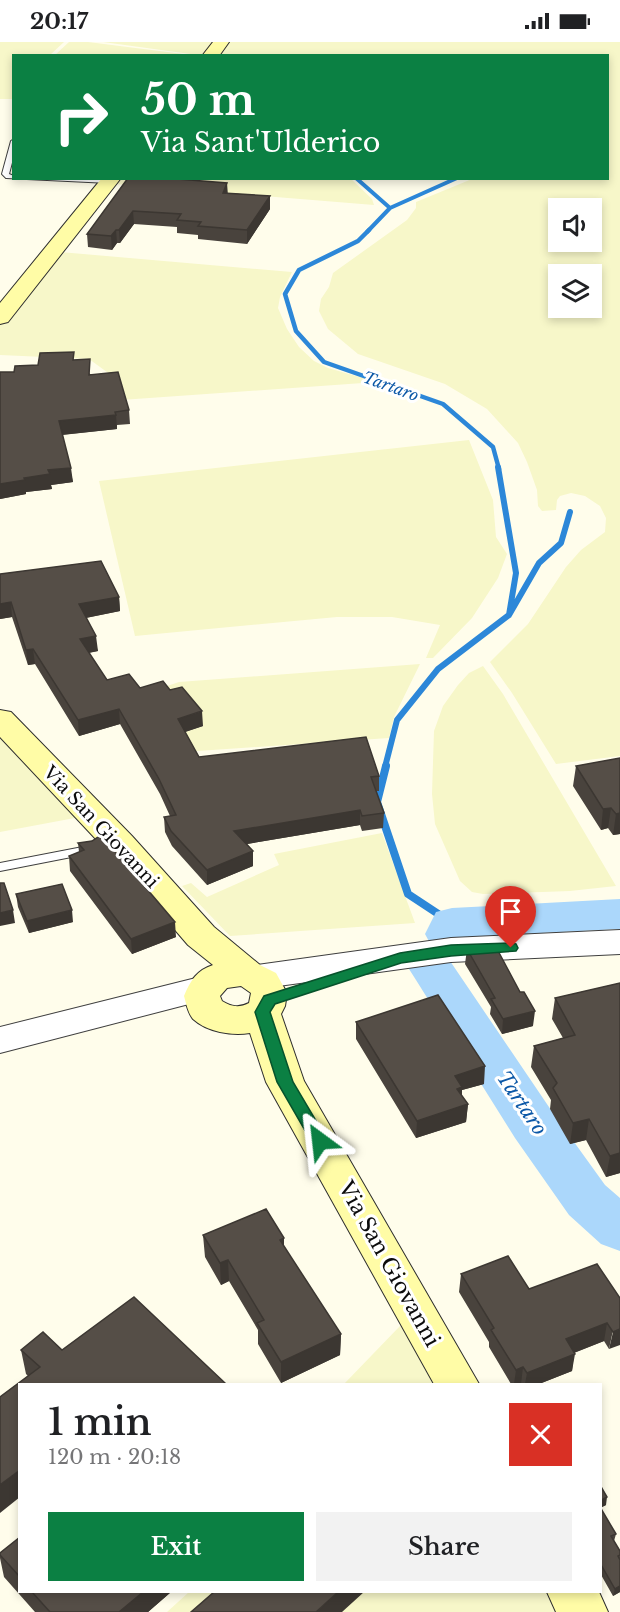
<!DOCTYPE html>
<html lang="en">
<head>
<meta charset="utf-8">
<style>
  body { margin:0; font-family:"Libre Baskerville",serif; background:#f2f2f2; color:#202124; height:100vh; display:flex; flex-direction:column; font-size:22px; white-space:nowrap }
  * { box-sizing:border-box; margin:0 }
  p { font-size:20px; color:#757577 }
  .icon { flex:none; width:33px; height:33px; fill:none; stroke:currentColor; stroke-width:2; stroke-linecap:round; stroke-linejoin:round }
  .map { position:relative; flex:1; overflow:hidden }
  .details { position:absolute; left:18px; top:1341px; width:584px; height:210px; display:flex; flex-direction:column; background:#fff; border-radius:0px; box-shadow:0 3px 9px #0003 }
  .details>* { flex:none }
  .top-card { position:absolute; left:12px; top:12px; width:597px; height:126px; border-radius:0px; box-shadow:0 3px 9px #0003; background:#0b8043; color:#fff; overflow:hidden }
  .fabs { position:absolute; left:548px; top:156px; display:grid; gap:12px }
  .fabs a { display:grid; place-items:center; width:54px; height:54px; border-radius:0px; background:#fff; box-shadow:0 3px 9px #0003; font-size:30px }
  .pin { position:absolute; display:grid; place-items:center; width:51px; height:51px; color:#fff; margin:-62px -26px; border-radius:50% 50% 50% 0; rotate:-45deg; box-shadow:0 0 6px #0007 }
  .pin .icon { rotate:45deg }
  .me { position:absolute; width:66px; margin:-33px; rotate:330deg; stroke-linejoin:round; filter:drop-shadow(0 0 4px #0008) }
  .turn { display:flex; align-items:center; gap:21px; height:126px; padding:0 30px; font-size:27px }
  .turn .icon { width:78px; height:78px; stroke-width:2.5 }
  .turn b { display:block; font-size:42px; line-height:51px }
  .round { display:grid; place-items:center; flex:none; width:63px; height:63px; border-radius:0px; background:#f2f2f2 }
  .head { display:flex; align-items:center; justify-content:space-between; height:102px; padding:0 30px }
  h1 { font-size:36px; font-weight:600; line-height:45px }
  .primary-button { display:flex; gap:12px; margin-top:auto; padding:12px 30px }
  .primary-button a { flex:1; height:69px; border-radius:0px; background:#0b8043; color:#fff; font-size:24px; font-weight:600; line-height:69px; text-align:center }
  .primary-button a+a { background:#f2f2f2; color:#202124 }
  .status { display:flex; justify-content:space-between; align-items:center; height:42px; padding:0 30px; background:#fff; direction:ltr }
  .status svg { height:16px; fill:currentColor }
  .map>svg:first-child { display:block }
  .farmland { fill:#f7f7c9; fill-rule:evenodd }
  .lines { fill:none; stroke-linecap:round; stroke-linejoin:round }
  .stream-far3 { stroke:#2c87d8; stroke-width:4 }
  .stream-far2 { stroke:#2c87d8; stroke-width:4.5 }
  .stream-far1 { stroke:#2c87d8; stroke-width:6 }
  .stream { stroke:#2c87d8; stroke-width:8 }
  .river { fill:#abd7fb; fill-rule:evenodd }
  .service-casing { stroke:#3f3f3f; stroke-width:2 }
  .tertiary-casing { stroke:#3f3f3f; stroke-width:2 }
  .secondary-casing { stroke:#2e2e2e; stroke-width:2 }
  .service { fill:#fff; fill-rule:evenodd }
  .tertiary { fill:#fff; fill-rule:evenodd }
  .secondary { fill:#fffca6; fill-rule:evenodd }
  .wall { fill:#49433d }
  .shaded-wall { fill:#3c3732 }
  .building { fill:#554e47; stroke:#3c3732; stroke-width:1.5 }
  .route { fill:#0b8043; stroke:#07532c; stroke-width:1.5 }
  .labels { text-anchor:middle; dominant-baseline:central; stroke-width:6; stroke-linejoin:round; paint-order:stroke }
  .far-water-label { font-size:16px; font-style:italic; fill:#0c58a7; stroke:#fff }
  .street-label { font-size:18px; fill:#0c0c0c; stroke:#fff }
  .water-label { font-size:20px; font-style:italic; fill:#0c58a7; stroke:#fff }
  .near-street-label { font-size:21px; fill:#0c0c0c; stroke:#fff }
</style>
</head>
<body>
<div class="status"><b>20:17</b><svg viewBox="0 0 49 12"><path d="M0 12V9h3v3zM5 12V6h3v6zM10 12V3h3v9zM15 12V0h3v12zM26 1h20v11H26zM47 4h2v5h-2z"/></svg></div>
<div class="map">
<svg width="620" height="1570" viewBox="0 0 620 1570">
  <rect width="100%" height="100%" fill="#fffdeb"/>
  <path class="farmland" d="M 0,0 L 64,0 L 50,13 L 14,14 L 13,57 L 0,57 Z
    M 69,0 L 88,0 L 191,13 L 55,13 Z
    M 103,0 L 216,0 L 205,14 Z
    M 227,0 L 620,0 L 620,714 L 556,722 L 512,651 L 490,620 L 528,582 L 566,525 L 581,508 L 605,490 L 606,476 L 600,464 L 585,454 L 571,451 L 560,454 L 557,458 L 556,468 L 542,469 L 538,464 L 537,448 L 527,420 L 518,401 L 487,367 L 445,342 L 358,312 L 328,287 L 319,269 L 321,257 L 329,245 L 333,231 L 407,178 L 416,166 L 416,160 L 472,137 L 608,136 L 608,14 L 216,14 ZM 558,166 L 591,166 L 591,200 L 558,200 ZM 558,232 L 591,232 L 591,266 L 558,266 Z
    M 118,136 L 351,137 L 372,157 L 374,163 L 114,142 Z
    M 60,210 L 292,230 L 280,255 L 278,266 L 287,287 L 299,305 L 314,319 L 328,326 L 377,340 L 121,358 L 111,333 L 89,317 L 0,313 L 0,283 Z
    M 469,398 L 493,458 L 496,495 L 507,512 L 498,536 L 472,576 L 433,616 L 426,616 L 440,583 L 392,575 L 337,575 L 135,594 L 99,439 Z
    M 420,622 L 394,675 L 389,696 L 183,710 L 176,693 L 203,684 L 158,647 L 179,640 Z
    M 483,624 L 503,652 L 616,844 L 570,849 L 483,852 L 472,850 L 460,839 L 435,782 L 432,752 L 434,689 L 443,664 L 458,643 L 469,631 Z
    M 0,689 L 80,775 L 0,790 Z
    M 382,791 L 415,881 L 230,894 L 182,844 L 191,841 L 207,855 L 279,823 L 274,812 Z
    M 400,1284 L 422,1290 L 451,1342 L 344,1342 Z
    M 189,1550 L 566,1550 L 578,1570 L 167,1570 Z"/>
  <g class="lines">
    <path class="stream-far3" d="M 356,136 L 390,166
      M 367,190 L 390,166 L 457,136"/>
    <path class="stream-far2" d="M 369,188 L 358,199 L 299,228 L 285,252 L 296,289 L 324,320 L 443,362 L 493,405 L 499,427"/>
    <path class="stream-far1" d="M 498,425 L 516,531 L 509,573
      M 385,725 L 397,678 L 438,627 L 509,573 L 539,521 L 561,501 L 570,470"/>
    <path class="stream" d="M 386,724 L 377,760 L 408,852 L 452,881"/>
    <path class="river" d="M 620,857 L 620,887 L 467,895 L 463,903 L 447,907 L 431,903 L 425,892 L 436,870 L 452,866 Z
      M 432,911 L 448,916 L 551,1068 L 605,1143 L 620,1156 L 620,1209 L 601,1202 L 569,1173 L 515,1096 L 416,938 L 409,927 L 416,916 Z"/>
    <g class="service-casing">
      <path id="service" d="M 14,97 L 14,113 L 9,132 L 14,134 L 14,136 L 95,136 L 109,137 L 112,139 L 109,141 L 6,136 L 2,132 L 11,99 Z
        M 93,803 L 99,807 L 97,810 L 0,829 L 0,821 Z"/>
    </g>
    <g class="tertiary-casing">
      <path id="tertiary" d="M 620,888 L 620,912 L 451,920 L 257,947 L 245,944 L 240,935 L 245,926 L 257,923 L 451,896 Z
        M 204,934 L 216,937 L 221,946 L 216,955 L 0,1011 L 0,985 Z"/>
    </g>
    <g class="secondary-casing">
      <path id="secondary" d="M 213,0 L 229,0 L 219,14 L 202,14 Z
        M 102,136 L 121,136 L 8,280 L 0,282 L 0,261 Z
        M 0,668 L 11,670 L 132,794 L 214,885 L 260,923 L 276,931 L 287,951 L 285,964 L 281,972 L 304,1039 L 479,1342 L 434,1342 L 266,1040 L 250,991 C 232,994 207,990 193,977 C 188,971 186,961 184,954 C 190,939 197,928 213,923 L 188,903 L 108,810 L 0,695 ZM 241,944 L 251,951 L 249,961 C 239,966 232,965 222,959 L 220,954 L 227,946 Z
        M 547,1550 L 599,1550 L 608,1570 L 556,1570 Z"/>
    </g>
    <use href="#service" class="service"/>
    <use href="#tertiary" class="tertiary"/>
    <use href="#secondary" class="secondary"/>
  </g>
  <path class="wall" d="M 128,136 L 227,151 L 270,154 L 270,167 L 247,202 L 198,197 L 198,193 L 177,191 L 177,185 L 134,182 L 120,201 L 117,201 L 112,208 L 88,205 L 87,192 Z
    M 75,318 L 129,368 L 130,382 L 117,383 L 117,387 L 62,393 L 73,440 L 51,443 L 52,447 L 26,450 L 26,452 L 0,457 L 0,330 L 14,330 L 38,323 Z
    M 0,532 L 119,555 L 120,569 L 86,576 L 98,609 L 89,611 L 107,638 L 140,646 L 170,648 L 203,684 L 185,690 L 199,715 L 379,734 L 379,749 L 376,749 L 384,771 L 383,786 L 362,789 L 360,783 L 247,802 L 253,809 L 253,824 L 207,843 L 172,804 L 165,790 L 164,775 L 170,774 L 160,752 L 120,682 L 79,694 L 35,622 L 28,623 L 12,575 L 0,577 Z
    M 620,716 L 620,792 L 613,793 L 608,786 L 601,788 L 573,744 L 576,724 Z
    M 92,799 L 176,895 L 132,912 L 70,829 L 69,814 L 79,810 L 78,801 Z
    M 16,852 L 73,880 L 29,891 L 18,865 Z
    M 467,907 L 533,984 L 502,992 L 490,972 L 491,965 L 465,922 Z
    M 620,941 L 620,1131 L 606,1135 L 586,1098 L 570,1102 L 550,1067 L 551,1058 L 531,1025 L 534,1004 L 563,996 L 552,977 L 555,956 Z
    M 356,980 L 484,1042 L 462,1048 L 462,1054 L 468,1062 L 466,1080 L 416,1096 L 356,997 Z
    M 203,1193 L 284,1205 L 341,1292 L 340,1313 L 281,1341 L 258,1302 L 258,1288 L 229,1239 L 221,1243 L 205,1215 Z
    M 461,1232 L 529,1247 L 620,1256 L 609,1307 L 604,1299 L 574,1311 L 572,1329 L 539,1342 L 511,1342 L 489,1305 L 489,1300 L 459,1250 Z
    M 21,1308 L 62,1308 L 20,1342 L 28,1334 L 26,1332 Z
    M 600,1443 L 606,1463 L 600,1466 L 616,1492 L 614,1499 L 620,1509 L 620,1550 L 613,1554 L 600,1531 Z
    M 20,1495 L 20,1550 L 171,1550 L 148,1570 L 35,1570 L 4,1535 L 0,1516 L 0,1511 Z"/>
  <path class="shaded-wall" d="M 227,141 L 228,154 L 223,151 Z
    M 270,154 L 270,167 L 247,202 L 247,188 Z
    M 133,169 L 134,182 L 120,201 L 119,188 Z
    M 116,188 L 117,201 L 112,208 L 111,194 Z
    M 116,373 L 117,387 L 60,393 L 59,379 Z
    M 71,426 L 73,440 L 51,443 L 52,447 L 26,450 L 26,452 L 0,457 L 0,442 L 48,428 Z
    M 119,555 L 120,569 L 80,577 L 79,562 Z
    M 11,560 L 12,575 L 0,577 L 0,562 Z
    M 96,594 L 98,609 L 81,612 L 80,597 Z
    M 33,607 L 35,622 L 28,623 L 26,608 Z
    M 119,667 L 120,682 L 79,694 L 78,678 Z
    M 202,669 L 203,684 L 179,692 L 178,677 Z
    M 611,766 L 608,786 L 601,788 L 603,767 Z
    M 360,768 L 360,783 L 235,804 L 234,789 Z
    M 620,771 L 620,792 L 613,793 L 616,772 Z
    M 253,809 L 253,824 L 207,843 L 207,828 Z
    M 13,868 L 15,881 L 0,884 L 0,871 Z
    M 72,868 L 73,880 L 29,891 L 27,879 Z
    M 175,880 L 176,895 L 132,912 L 131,897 Z
    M 535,969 L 533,984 L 502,992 L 503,977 Z
    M 485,1024 L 484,1042 L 462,1048 L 461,1062 L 456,1064 L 455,1034 Z
    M 468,1062 L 466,1080 L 416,1096 L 417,1079 Z
    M 589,1077 L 586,1098 L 570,1102 L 573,1081 Z
    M 620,1111 L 620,1131 L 606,1135 L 610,1114 Z
    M 284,1196 L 284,1218 L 280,1198 Z
    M 228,1218 L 229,1239 L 221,1243 L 220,1221 Z
    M 607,1281 L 604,1299 L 563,1315 L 566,1297 Z
    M 620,1287 L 620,1303 L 609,1307 L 613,1290 Z
    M 341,1292 L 340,1313 L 281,1341 L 281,1320 Z
    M 575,1312 L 572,1329 L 539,1342 L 525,1342 L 527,1331 Z
    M 523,1325 L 521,1342 L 514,1342 L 516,1328 Z
    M 20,1428 L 20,1455 L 0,1471 L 0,1443 Z
    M 607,1455 L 606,1463 L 600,1466 L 600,1459 Z
    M 620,1544 L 620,1550 L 613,1554 L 615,1547 Z
    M 143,1550 L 171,1550 L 148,1570 L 119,1570 Z
    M 338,1550 L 364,1550 L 342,1570 L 316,1570 Z"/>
  <path class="building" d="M 128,136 L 165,136 L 227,141 L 223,151 L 270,154 L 247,188 L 198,184 L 201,180 L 177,178 L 181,172 L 133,169 L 119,188 L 116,188 L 111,194 L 87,192 Z
    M 74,310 L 73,318 L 90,317 L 89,333 L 118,330 L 129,368 L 115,370 L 116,373 L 59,379 L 71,426 L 48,428 L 50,432 L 24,436 L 25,438 L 0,442 L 0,330 L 14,330 L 15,324 L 38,323 L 40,311 Z
    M 101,519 L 119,555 L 79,562 L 96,594 L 80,597 L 107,638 L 129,632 L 140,646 L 163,639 L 170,648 L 182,645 L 202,669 L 178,677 L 199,715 L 366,695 L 379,734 L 371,735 L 384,771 L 362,774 L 360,768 L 234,789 L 253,809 L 207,828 L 171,789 L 164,775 L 176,773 L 159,737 L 119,667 L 78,678 L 33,607 L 26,608 L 11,560 L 0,562 L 0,532 Z
    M 620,716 L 620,771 L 616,772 L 611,766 L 603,767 L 576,724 Z
    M 101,793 L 175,880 L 131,897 L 69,814 L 84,808 L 78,801 L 92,799 Z
    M 0,841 L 4,841 L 13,868 L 0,871 Z
    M 62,842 L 72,868 L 27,879 L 16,852 Z
    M 496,905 L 520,950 L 524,950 L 535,969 L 503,977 L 491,957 L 495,956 L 467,907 Z
    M 620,941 L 620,1111 L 610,1114 L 589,1077 L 573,1081 L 553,1046 L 557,1041 L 534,1004 L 575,993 L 555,956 Z
    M 438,953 L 485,1024 L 455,1034 L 462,1045 L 457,1047 L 468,1062 L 417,1079 L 356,980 Z
    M 266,1167 L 284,1196 L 280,1198 L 341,1292 L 281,1320 L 257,1281 L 264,1278 L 228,1218 L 220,1221 L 203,1193 Z
    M 508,1214 L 529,1247 L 597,1222 L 620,1256 L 620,1287 L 613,1290 L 607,1281 L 566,1297 L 575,1312 L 527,1331 L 523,1325 L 516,1328 L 491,1288 L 494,1286 L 461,1232 Z
    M 134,1255 L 226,1342 L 20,1342 L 20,1428 L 0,1443 L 0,1355 L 40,1325 L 21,1308 L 43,1290 L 62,1308 Z
    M 600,1443 L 607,1455 L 600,1459 Z
    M 600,1465 L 616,1492 L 611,1494 L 620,1509 L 620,1513 L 618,1514 L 620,1518 L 620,1544 L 615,1547 L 600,1521 Z
    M 20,1495 L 20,1535 L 0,1513 L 0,1511 Z
    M 32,1550 L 143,1550 L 119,1570 L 50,1570 Z
    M 214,1550 L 338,1550 L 316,1570 L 191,1570 Z"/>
  <path class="route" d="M 511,901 L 516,902 L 518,906 L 516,909 L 451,914 L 401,921 L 275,962 L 270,970 L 293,1040 L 328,1099 L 325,1104 L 320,1105 L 314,1104 L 277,1040 L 255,970 L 264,954 L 400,911 L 451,903 Z"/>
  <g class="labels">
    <g class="far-water-label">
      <text transform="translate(391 344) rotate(20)">Tartaro</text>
    </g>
    <g class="street-label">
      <text transform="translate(101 785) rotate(47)">Via San Giovanni</text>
    </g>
    <g class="water-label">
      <text transform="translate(522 1061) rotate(56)">Tartaro</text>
    </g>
    <g class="near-street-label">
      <text transform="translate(389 1222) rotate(61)">Via San Giovanni</text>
    </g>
  </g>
</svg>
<div class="fabs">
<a><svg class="icon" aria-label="sound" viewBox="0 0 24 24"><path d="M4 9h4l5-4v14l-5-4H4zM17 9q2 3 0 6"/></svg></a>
<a><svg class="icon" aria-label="layers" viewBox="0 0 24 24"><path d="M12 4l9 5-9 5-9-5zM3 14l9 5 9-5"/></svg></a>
</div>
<div class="pin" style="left:511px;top:906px;background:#d93025"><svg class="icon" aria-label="arrive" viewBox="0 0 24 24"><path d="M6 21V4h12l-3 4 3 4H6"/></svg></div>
<svg class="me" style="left:320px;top:1099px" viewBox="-20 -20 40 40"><path d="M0-17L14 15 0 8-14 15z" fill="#0b8043" stroke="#fff" stroke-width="4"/></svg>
<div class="top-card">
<div class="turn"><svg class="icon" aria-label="right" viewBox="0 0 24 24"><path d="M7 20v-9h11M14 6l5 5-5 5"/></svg><div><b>50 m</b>Via Sant'Ulderico</div></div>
</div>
<section class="details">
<div class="head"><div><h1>1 min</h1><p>120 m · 20:18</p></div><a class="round" style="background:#d93025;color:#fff"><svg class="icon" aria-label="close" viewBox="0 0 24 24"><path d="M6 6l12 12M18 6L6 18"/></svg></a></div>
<div class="primary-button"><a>Exit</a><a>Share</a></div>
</section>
</div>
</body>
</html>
